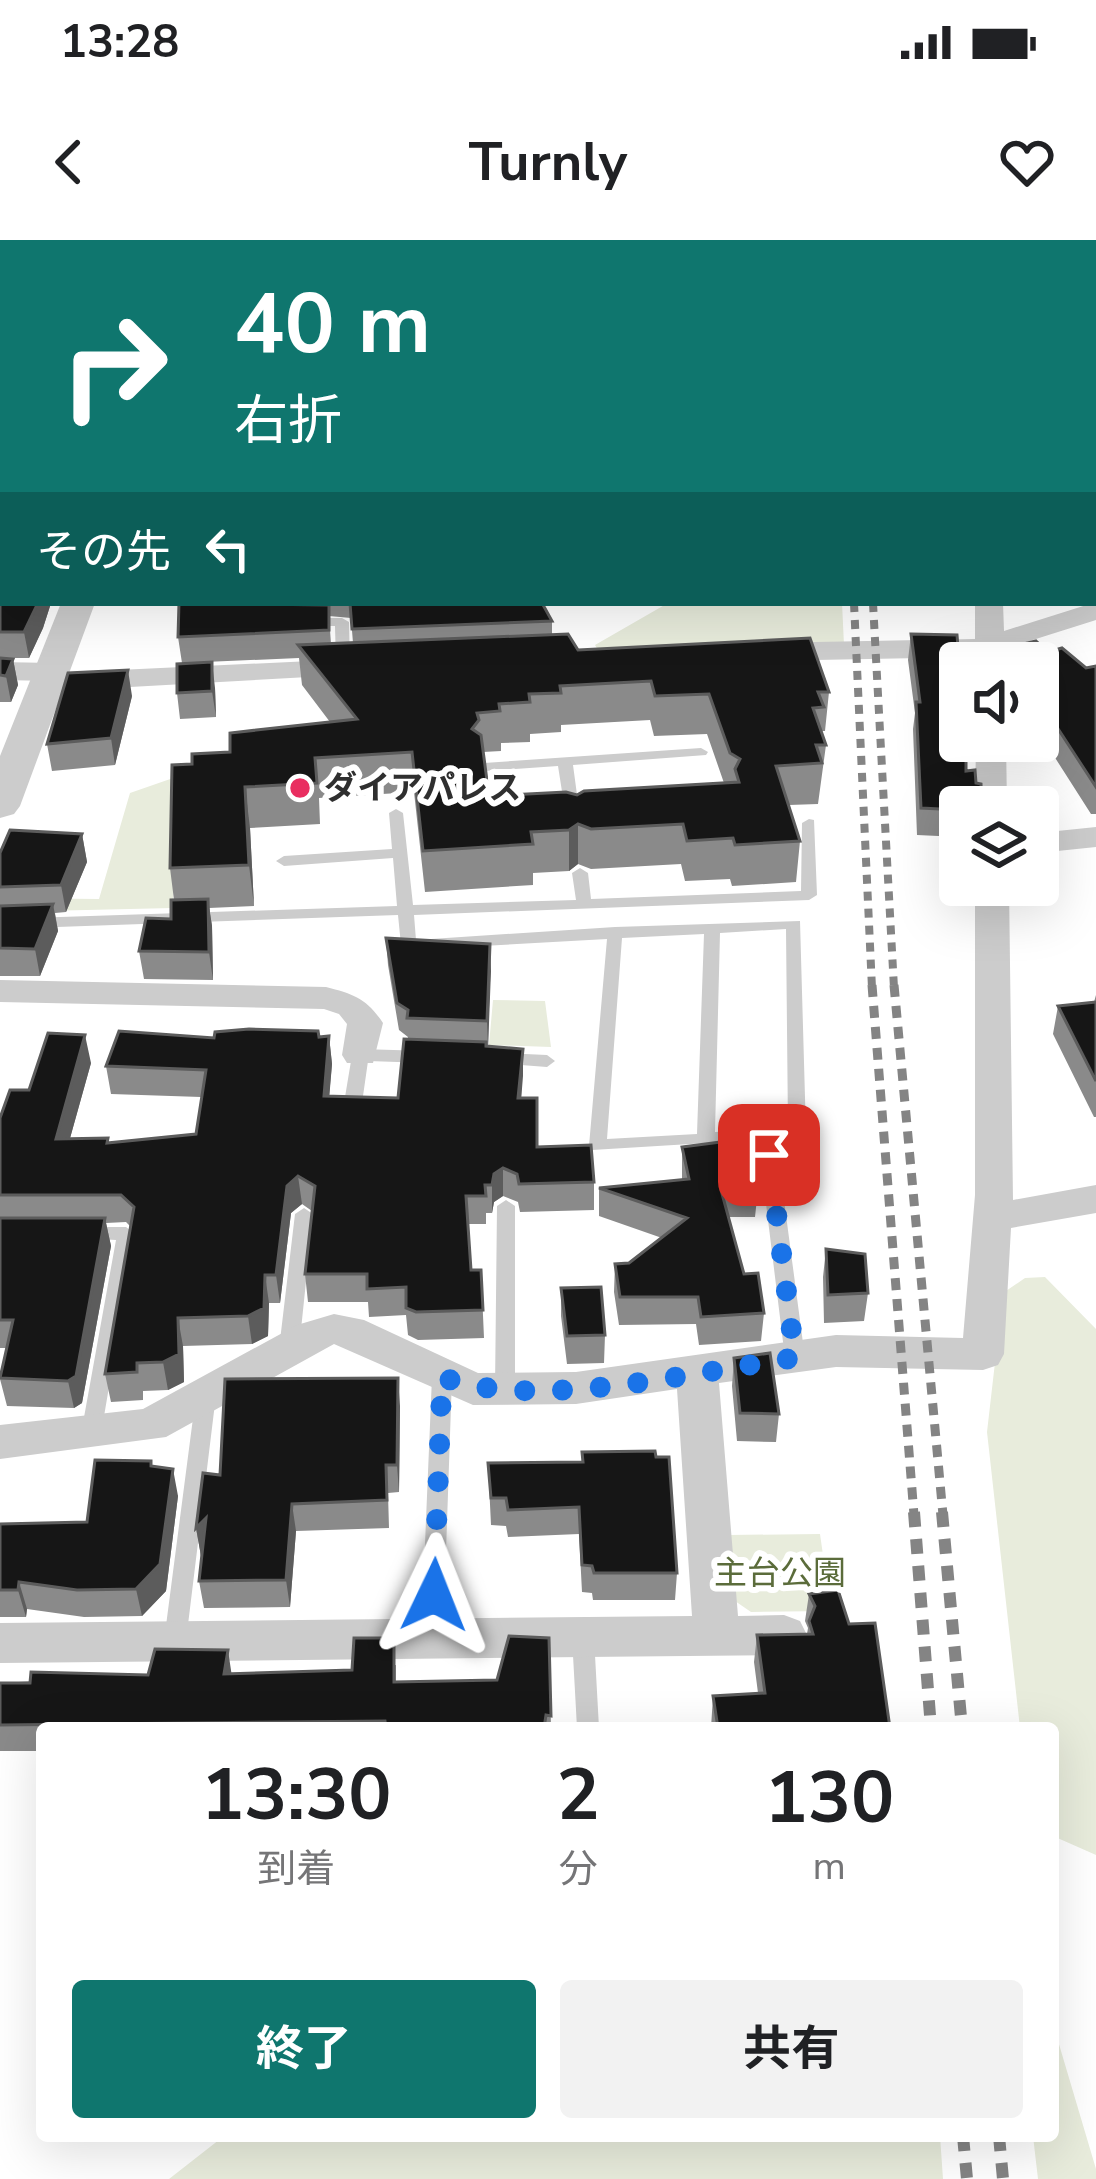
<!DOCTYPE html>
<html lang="ja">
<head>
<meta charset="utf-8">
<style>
  body { margin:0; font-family:"Nunito Sans","Noto Sans JP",sans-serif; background:#f2f2f2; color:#202124; height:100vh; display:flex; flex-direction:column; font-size:45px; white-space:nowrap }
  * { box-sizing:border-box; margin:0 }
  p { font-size:39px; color:#757577 }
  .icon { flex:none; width:66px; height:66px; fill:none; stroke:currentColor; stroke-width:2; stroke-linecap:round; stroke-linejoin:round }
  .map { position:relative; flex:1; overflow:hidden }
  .drawer { position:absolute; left:36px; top:1482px; width:1023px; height:420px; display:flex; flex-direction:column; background:#fff; border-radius:12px; box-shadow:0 12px 48px #0002 }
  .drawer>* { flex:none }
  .hud { position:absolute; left:0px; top:0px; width:1098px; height:366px; box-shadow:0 12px 48px #0002; background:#0f766e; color:#fff; overflow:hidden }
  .buttons { position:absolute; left:939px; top:402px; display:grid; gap:24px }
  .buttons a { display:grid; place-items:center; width:120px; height:120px; border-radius:12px; background:#fff; box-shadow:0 12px 48px #0002; font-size:60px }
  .pin { position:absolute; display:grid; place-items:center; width:102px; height:102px; color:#fff; margin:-51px; border-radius:24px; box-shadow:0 6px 18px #0006 }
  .me { position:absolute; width:132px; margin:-66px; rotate:2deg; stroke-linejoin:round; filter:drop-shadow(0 0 9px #0008) }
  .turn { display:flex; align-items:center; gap:42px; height:252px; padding:0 36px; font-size:54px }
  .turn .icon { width:156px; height:156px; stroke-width:2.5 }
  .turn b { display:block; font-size:84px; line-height:102px }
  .then { display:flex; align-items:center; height:114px; padding:0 36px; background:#0003; gap:24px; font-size:45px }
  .eta { display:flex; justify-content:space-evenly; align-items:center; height:204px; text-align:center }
  .eta b { font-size:72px; font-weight:700; line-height:84px }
  .primary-button { display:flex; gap:24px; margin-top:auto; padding:24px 36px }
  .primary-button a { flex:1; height:138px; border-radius:12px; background:#0f766e; color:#fff; font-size:48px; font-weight:700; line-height:138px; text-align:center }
  .primary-button a+a { background:#f2f2f2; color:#202124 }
  .status { display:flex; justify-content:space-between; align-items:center; height:84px; padding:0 60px; background:#fff; direction:ltr }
  .status svg { height:33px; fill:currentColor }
  header { display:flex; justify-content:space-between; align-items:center; height:156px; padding:0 36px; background:#fff; font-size:54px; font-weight:700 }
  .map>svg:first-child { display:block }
  .green { fill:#e8ecdc }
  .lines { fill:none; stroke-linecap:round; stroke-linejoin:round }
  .service { fill:#ccc; fill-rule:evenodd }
  .minor { fill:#ccc; fill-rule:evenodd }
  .tertiary { fill:#ccc; fill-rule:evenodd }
  .rail-far2 { stroke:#848484; stroke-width:8; stroke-dasharray:9 8; stroke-linecap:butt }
  .rail-far1 { stroke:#848484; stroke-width:9; stroke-dasharray:12 9; stroke-linecap:butt }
  .rail { stroke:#848484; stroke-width:12; stroke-dasharray:15 12; stroke-linecap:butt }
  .wall { fill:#8a8a8a; fill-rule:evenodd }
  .shaded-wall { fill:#5c5c5c }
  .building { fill:#161616; stroke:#5c5c5c; stroke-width:3; fill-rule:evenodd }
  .route { stroke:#1a73e8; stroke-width:21; stroke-dasharray:0 37.8 }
  .poi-dot { fill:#e92e60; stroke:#fff; stroke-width:4.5 }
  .labels { text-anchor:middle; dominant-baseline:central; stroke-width:12; stroke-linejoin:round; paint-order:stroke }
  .poi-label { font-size:33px; font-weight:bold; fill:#2f2f2f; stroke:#fff; text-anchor:start }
  .park-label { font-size:33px; fill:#5b6c3b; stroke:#fff }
</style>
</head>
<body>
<div class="status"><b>13:28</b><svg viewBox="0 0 49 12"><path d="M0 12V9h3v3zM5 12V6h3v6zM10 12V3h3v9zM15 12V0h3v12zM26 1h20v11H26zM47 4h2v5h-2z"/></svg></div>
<header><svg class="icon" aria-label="back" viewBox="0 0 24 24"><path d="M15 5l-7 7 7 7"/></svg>Turnly<svg class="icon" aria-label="heart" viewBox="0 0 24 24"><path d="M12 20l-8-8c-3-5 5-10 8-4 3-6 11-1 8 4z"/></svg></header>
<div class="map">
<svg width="1096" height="1939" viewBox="0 0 1096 1939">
  <rect width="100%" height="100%" fill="#fff"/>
  <path class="green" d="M 668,363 L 842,363 L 844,405 L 598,410 L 595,405 Z
    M 176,537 L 173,668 L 0,672 L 0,658 L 99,659 L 130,553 Z
    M 493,760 L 545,761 L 551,807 L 489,805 Z
    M 1045,1037 L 1096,1089 L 1096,1615 L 1053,1596 L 1053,1488 L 1020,1488 L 987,1192 L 1003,1053 L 1025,1038 Z
    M 820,1294 L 831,1371 L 751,1372 L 735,1361 L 729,1295 Z
    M 1053,1784 L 1096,1929 L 1096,1939 L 1038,1939 L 1033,1896 L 1053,1896 Z
    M 224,1896 L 940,1896 L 943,1939 L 169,1939 Z"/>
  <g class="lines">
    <path class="service" d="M 1095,48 L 1096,48 L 1096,54 L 1095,54 Z
      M 1095,199 L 1096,199 L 1096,207 L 1095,207 Z
      M 342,378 L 349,382 L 350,424 L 343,428 L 336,424 L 335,386 L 311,386 L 304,382 L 311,378 Z
      M 701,508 L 708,512 L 706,515 L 573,525 L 580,577 L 573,581 L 566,577 L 558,526 L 484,531 L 477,527 L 484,523 Z
      M 396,569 L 403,573 L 413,665 L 576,660 L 572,633 L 580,628 L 588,633 L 591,659 L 801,651 L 802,583 L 809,579 L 814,580 L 817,655 L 809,660 L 414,675 L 416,700 L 615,687 L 800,681 L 806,893 L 803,897 L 592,910 L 589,906 L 607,699 L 409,710 L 401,705 L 398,675 L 0,689 L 0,679 L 397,666 L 393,618 L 284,626 L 276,621 L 284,616 L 392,609 L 389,573 ZM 786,689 L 788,888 L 715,892 L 720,693 ZM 704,694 L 697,894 L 607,899 L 622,698 Z
      M 360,809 L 427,811 L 435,817 L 427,823 L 368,821 L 362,863 L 353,869 L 344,863 L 352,815 Z
      M 502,813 L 547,815 L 555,821 L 547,827 L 496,823 L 494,819 L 496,815 Z
      M 769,909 L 778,915 L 805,1118 L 802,1123 L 788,1123 L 785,1118 L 760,915 Z
      M 506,960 L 515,966 L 515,1150 L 512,1155 L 498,1155 L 495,1150 L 497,966 Z
      M 304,968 L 313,974 L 299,1109 L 296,1114 L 282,1114 L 279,1109 L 295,974 Z
      M 88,987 L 126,987 L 135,994 L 101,1194 L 98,1199 L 91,1202 L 84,1199 L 81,1194 L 116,1000 L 82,998 L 79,993 L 82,988 Z
      M 442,1130 L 449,1132 L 452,1137 L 443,1399 L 440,1405 L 432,1408 L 424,1405 L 421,1399 L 432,1137 L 435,1132 Z
      M 206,1148 L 213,1150 L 216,1155 L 186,1401 L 183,1407 L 175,1410 L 167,1407 L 164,1401 L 196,1155 L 199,1150 Z
      M 583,1388 L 591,1391 L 594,1397 L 599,1488 L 577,1488 L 572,1397 L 575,1391 Z"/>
    <path class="minor" d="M 1096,362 L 1096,380 L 1004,409 L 1005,423 L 975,423 L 975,417 L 759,421 L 744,412 L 759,403 L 975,399 L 975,363 L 1003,363 L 1004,391 Z
      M 353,419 L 368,428 L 363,434 L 76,450 L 61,441 L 76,432 Z
      M 0,422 L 52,423 L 67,432 L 52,441 L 0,440 Z
      M 976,501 L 1006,501 L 1007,567 L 975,567 Z
      M 1096,587 L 1096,607 L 1038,613 L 1038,593 Z
      M 975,645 L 1009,645 L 1013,960 L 1096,945 L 1096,973 L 1011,988 L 1004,1114 L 998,1125 L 983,1130 L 836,1127 L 719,1143 L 738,1376 L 784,1375 L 800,1381 L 807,1395 L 800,1409 L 784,1415 L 0,1423 L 0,1383 L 692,1376 L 677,1149 L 576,1164 L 473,1165 L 334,1104 L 166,1197 L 0,1219 L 0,1185 L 143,1169 L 297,1085 L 334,1074 L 364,1080 L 478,1133 L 576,1132 L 836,1095 L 963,1098 L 975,955 Z
      M 0,740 L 326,747 C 354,754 367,759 383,783 L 373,823 L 347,823 L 342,815 L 347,784 L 339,774 L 324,769 L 0,762 Z"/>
    <path class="tertiary" d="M 134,0 L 162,0 L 133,3 Z
      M 61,363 L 95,363 L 20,566 L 14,574 L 0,578 L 0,516 Z"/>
    <path class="rail-far2" d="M 854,363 L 872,748
      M 873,363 L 894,748"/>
    <path class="rail-far1" d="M 872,745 L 914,1275
      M 894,745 L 943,1275"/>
    <path class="rail" d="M 914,1272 L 931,1488
      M 942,1272 L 962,1488
      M 963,1896 L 967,1939
      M 999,1896 L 1003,1939"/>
  </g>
  <path class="wall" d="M 0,0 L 92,0 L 92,3 L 3,3 L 3,123 L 0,123 Z
    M 167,0 L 773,0 L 772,3 L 381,3 Z
    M 0,143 L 3,363 L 51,363 L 43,388 L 29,418 L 11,418 L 13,419 L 18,445 L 11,462 L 0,462 Z
    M 179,363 L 542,363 L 552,381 L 552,395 L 578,410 L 829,452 L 825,491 L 821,491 L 826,505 L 818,564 L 789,565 L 800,601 L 796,642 L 732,646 L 730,639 L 685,641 L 681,624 L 591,629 L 578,624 L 569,631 L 533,633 L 533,645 L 425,652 L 414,552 L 319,558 L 320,584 L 250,588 L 254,666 L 209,668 L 212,686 L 213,740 L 144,739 L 139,711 L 171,679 L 174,660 L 170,628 L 192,524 L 330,482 L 302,445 L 299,418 L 182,423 L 178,397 ZM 329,376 L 351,378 L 353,403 L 331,404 ZM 650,480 L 654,496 L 707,494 L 724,543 L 577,555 L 489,556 L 483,512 L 501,511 L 501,503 L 530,502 L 530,494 L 561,492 L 561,485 Z
    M 911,394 L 959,419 L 960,597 L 917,595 L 913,489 L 915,473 L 908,420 Z
    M 989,412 L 1048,412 L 1086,428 L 1096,426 L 1096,574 L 1091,574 L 1038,491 L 1038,423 L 987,423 Z
    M 215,448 L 216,477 L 180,479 L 177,453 Z
    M 132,456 L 115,525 L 52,531 L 47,504 Z
    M 82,594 L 87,622 L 66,672 L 55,673 L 58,691 L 40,736 L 0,736 L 0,613 Z
    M 386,698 L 490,704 L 488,807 L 523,809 L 521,858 L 537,907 L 594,942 L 594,970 L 520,972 L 518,962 L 503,956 L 494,962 L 492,973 L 486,973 L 486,984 L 468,984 L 471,1030 L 481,1030 L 484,1098 L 418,1100 L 408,1095 L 406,1075 L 369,1077 L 368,1062 L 308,1062 L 305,1034 L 312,971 L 302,964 L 291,973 L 280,1063 L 269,1063 L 268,1096 L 252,1104 L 183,1106 L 184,1142 L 168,1150 L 143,1151 L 143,1160 L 111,1162 L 105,1134 L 131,987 L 126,982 L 106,983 L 111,1006 L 82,1163 L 74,1168 L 7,1166 L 0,1139 L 7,1108 L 0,1108 L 0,878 L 29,850 L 91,823 L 70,898 L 109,903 L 196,894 L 201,857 L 111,854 L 106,826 L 214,798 L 329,796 L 332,824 L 329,856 L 398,858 L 408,797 L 399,790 L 388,725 Z
    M 1096,755 L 1096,877 L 1094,877 L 1053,794 L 1058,766 L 1094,762 Z
    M 682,907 L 758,949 L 755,977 L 729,977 L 744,1034 L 764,1073 L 761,1101 L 699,1105 L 696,1084 L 619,1085 L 614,1052 L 615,1024 L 629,1023 L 662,998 L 599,976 L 599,948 L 682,940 Z
    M 826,1009 L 868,1053 L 864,1081 L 824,1083 L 823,1037 Z
    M 561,1048 L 605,1095 L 604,1123 L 567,1124 L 561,1076 Z
    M 734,1118 L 779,1174 L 776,1202 L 737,1201 L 732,1146 Z
    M 400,1166 L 399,1252 L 388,1253 L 389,1288 L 296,1291 L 290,1367 L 204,1368 L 199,1341 L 201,1316 L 196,1288 L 220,1235 Z
    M 582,1222 L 677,1333 L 675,1360 L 593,1360 L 592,1353 L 582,1352 L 579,1294 L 508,1297 L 506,1286 L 491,1285 L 488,1223 Z
    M 152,1226 L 178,1256 L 166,1351 L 142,1376 L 84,1377 L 27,1369 L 26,1377 L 0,1377 L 0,1284 L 87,1282 Z
    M 809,1354 L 849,1384 L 890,1488 L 711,1488 L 713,1456 L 758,1453 L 754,1422 L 757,1395 L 807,1394 L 808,1388 L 805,1381 Z
    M 549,1398 L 551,1488 L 42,1488 L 42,1511 L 0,1511 L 0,1443 L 148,1435 L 352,1430 L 396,1425 L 396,1442 L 497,1440 Z"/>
  <path class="shaded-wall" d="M 38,363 L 51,363 L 43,388 L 29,418 L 24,392 Z
    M 13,419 L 18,445 L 11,462 L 6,436 Z
    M 212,422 L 215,448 L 216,477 L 212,451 Z
    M 128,430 L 132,456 L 115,525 L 111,498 Z
    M 245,547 L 250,588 L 254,666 L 249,625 Z
    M 578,584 L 578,624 L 569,631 L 569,590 Z
    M 82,594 L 87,622 L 66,672 L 61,645 Z
    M 208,659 L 212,686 L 213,740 L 209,712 Z
    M 53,664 L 58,691 L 40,736 L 35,709 Z
    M 490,704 L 491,731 L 488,809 L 487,781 Z
    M 85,795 L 91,823 L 62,927 L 56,899 Z
    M 329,796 L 332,824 L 327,884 L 324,856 Z
    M 523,809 L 523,836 L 519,886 L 518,858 Z
    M 503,928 L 503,956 L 494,962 L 492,973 L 492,945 L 494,934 Z
    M 298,936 L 302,964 L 291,973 L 280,1063 L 276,1035 L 287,946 Z
    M 105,978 L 111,1006 L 82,1163 L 74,1168 L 68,1141 Z
    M 265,1035 L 269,1063 L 268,1096 L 252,1104 L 248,1076 Z
    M 178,1078 L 183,1106 L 184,1142 L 168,1150 L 163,1122 Z
    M 398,1138 L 400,1166 L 399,1252 L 397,1225 Z
    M 173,1229 L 178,1256 L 166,1351 L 142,1376 L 136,1349 Z
    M 292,1264 L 296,1291 L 290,1367 L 286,1340 Z
    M 206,1278 L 201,1316 L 196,1288 Z
    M 19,1342 L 27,1369 L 26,1377 L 18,1350 Z
    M 228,1410 L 232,1437 L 224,1434 Z"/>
  <path class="building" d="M 0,0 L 80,0 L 79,3 L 3,3 L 3,13 Z
    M 167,0 L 372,0 L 370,3 L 164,3 Z
    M 382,0 L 695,0 L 695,3 L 381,3 Z
    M 975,0 L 1096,0 L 1096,20 L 1095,3 L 975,3 Z
    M 3,15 L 3,99 L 0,99 L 0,16 Z
    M 0,143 L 3,143 L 3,194 L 2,175 L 0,176 Z
    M 3,194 L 3,363 L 38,363 L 24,392 L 0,392 L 0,196 Z
    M 179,363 L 329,365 L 329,390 L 178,397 Z
    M 350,363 L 542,363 L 552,381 L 352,389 Z
    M 568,394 L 578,410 L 810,398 L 829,452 L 818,452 L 824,467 L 813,468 L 826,505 L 816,505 L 822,523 L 776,526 L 800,601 L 735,605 L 733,598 L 687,601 L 683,584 L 591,589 L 578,584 L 569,590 L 531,592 L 533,604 L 423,611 L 412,512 L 315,518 L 317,543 L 245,547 L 249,625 L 170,628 L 172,525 L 192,524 L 192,514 L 230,512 L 230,493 L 357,479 L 298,405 ZM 651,441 L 655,456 L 709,454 L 730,513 L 740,519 L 735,529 L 739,542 L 584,551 L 577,555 L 566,552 L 489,556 L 481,495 L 472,489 L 479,480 L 477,473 L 500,471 L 499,464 L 530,462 L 529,454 L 561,453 L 560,446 Z
    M 911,394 L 957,395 L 959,419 L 965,418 L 965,423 L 960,423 L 960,501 L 966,501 L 966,531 L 975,530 L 976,543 L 981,544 L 982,567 L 960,567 L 960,570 L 921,568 L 916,462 L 920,462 Z
    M 1036,401 L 1048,412 L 1062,408 L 1086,428 L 1096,426 L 1096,547 L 1038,458 L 1038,423 L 1000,423 L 989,412 Z
    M 0,418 L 13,419 L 6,436 L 0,435 Z
    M 212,422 L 212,451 L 177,453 L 177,424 Z
    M 128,430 L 111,498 L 47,504 L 68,433 Z
    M 10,590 L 82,594 L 61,645 L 0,647 L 0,613 Z
    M 208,659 L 209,712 L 139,711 L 146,678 L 171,679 L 171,660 Z
    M 53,664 L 35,709 L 0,708 L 0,666 Z
    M 386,698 L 490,704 L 487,781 L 407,778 L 408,770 L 397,763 Z
    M 1096,762 L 1096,841 L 1058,766 Z
    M 249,789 L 318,791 L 319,797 L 329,796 L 324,856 L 398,858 L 404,799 L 486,802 L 486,806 L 523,809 L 518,858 L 537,858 L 537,907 L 591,905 L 594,942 L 519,944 L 517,934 L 503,928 L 494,934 L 492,945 L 485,945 L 486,956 L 466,956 L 471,1030 L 481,1030 L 483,1070 L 416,1072 L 406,1068 L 406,1047 L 367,1049 L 367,1034 L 305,1034 L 315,946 L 298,936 L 287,946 L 276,1035 L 265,1035 L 264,1068 L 248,1076 L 178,1078 L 179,1114 L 163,1122 L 137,1123 L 137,1132 L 105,1134 L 134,967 L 121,955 L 0,955 L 0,878 L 10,850 L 29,850 L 48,793 L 85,795 L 56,899 L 108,898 L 107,903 L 196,894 L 206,830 L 106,826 L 119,791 L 214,798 L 215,792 Z
    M 744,899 L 758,949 L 721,950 L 744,1034 L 758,1033 L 764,1073 L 701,1077 L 698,1057 L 620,1057 L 615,1024 L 629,1023 L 687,978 L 599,948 L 689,939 L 682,907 Z
    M 0,978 L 105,978 L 76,1136 L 68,1141 L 0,1138 L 13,1080 L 0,1080 Z
    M 826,1009 L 865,1014 L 868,1053 L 828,1055 Z
    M 601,1047 L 605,1095 L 567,1096 L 561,1048 Z
    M 770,1113 L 779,1174 L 740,1173 L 734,1118 Z
    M 398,1138 L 397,1225 L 386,1225 L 387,1260 L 292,1264 L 286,1340 L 199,1341 L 206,1278 L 196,1288 L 203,1233 L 220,1235 L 225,1139 Z
    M 655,1211 L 656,1217 L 669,1217 L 677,1333 L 594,1333 L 592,1326 L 582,1325 L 579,1267 L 508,1270 L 506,1258 L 491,1258 L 488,1223 L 583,1222 L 582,1212 Z
    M 95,1220 L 151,1221 L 151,1226 L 173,1229 L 160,1324 L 136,1349 L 77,1350 L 19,1342 L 18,1350 L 0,1350 L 0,1284 L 87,1282 Z
    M 838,1350 L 849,1384 L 875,1383 L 890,1488 L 718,1488 L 713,1456 L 765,1453 L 757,1395 L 813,1394 L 809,1381 L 815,1366 L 809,1354 Z
    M 509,1396 L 549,1398 L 551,1476 L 546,1475 L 544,1488 L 386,1488 L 385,1481 L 0,1485 L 0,1443 L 30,1443 L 31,1432 L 148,1435 L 155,1409 L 228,1410 L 224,1434 L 352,1430 L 354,1398 L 394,1398 L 394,1442 L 497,1440 Z"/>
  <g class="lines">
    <path class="route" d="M 434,1355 L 442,1137 C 534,1172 697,1131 795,1118 L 769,915"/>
  </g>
  <circle class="poi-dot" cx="300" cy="548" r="12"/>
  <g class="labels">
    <g class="poi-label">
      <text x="324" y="548">ダイアパレス</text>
    </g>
    <g class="park-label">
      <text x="780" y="1333">主台公園</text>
    </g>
  </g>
</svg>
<div class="buttons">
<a><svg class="icon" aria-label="sound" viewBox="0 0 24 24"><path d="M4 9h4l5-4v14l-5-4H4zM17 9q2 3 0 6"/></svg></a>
<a><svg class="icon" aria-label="layers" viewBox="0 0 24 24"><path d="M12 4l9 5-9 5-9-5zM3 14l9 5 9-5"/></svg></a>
</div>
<div class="pin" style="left:769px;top:915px;background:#d93025"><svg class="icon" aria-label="arrive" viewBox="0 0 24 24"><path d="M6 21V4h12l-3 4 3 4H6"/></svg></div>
<svg class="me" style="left:434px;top:1355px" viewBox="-20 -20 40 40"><path d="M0-17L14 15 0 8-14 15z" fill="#1a73e8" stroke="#fff" stroke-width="4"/></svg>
<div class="hud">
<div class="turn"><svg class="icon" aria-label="right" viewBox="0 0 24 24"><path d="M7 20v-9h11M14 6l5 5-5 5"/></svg><div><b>40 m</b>右折</div></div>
<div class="then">その先<svg class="icon" aria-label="left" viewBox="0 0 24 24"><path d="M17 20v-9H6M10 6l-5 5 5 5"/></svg></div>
</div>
<section class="drawer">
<div class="eta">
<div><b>13:30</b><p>到着</p></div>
<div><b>2</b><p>分</p></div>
<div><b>130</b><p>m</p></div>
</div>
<div class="primary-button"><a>終了</a><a>共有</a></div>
</section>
</div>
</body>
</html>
